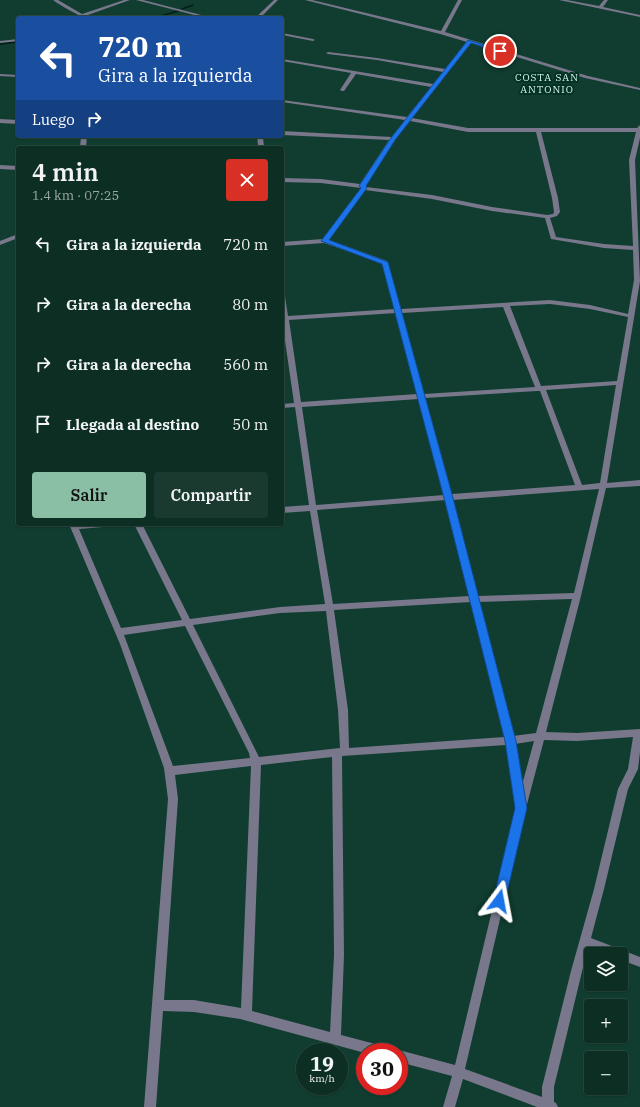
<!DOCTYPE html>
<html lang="es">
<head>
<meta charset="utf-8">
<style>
  body { margin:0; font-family:"IBM Plex Serif",serif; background:#1a3a30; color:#f1f3f6; height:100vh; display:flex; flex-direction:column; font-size:15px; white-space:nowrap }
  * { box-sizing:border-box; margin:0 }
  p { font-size:13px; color:#9aa8a6 }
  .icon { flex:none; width:22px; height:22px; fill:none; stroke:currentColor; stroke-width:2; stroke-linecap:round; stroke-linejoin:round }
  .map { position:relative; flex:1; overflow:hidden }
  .drawer { position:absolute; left:16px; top:146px; width:268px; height:380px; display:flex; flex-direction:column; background:#0c2e23; border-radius:4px; box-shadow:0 1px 3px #0004,0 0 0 1px #2c4a41 }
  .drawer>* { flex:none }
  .banner { position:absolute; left:16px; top:16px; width:268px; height:122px; border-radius:4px; box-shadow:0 1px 3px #0004,0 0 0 1px #2c4a41; background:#1a4fa0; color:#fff; overflow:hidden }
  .tools { position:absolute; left:584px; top:947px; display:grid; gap:8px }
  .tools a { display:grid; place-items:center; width:44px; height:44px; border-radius:4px; background:#0c2e23; box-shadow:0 1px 3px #0004,0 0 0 1px #2c4a41; font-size:20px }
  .speed { position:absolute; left:296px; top:1043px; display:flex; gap:8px; font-size:20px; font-weight:700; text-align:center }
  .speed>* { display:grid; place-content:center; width:52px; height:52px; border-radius:50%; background:#0c2e23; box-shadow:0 1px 3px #0004,0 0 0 1px #2c4a41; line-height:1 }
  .speed small { font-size:10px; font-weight:400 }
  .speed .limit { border:6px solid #d22; background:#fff; color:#111 }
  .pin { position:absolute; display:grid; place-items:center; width:34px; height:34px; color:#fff; margin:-17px; border:2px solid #fff; border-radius:50%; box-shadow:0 1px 4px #0007 }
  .me { position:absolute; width:44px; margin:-22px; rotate:13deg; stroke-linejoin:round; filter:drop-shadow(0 0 3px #0008) }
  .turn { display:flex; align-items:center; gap:14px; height:84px; padding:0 16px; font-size:18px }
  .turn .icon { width:52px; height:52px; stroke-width:2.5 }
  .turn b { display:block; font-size:28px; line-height:34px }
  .then { display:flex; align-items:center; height:38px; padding:0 16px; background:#0003; gap:8px; font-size:15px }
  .round { display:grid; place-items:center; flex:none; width:42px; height:42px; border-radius:4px; background:#1a3a30 }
  .overview { display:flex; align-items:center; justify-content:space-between; height:68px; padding:0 16px }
  h1 { font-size:24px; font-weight:600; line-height:30px }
  .primary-button { display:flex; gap:8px; margin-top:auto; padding:8px 16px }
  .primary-button a { flex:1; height:46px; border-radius:4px; background:#8abfa5; color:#111; font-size:16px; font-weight:600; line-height:46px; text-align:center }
  .primary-button a+a { background:#1a3a30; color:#f1f3f6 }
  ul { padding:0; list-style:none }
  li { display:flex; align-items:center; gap:12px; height:60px; padding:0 16px }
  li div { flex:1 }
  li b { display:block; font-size:15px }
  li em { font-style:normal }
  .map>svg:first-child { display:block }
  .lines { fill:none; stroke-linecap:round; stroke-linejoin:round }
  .stream { stroke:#001e15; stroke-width:1.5 }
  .minor { fill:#78778b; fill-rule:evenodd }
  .route { fill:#1a73e8; stroke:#114b97 }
  .labels { text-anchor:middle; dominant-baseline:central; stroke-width:4; stroke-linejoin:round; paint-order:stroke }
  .far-quarter-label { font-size:10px; letter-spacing:1px; fill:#daf7eb; stroke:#033225 }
</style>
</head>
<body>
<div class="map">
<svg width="640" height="1107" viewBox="0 0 640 1107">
  <rect width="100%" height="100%" fill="#103d2f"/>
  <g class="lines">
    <path class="stream" d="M 182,9 L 193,5
      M 154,18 L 178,11
      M 0,44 L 18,42"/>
    <path class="minor" d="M 53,0 L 58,0 L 82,14 L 124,0 L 130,0 L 85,16 L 87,18 C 82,18 58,4 53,0 Z
      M 136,0 L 143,0 L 213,18 L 206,18 Z
      M 274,0 L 278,0 L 260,18 L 255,18 Z
      M 305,0 L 312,0 L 441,31 L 458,0 L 462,0 L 445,32 L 588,76 L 640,88 L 640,90 L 585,78 L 471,43 L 412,118 L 468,128 L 637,128 L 640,125 L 640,138 L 635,160 L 640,281 L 607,483 L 640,480 L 640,486 L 606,488 L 581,596 L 546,732 L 577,733 L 640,729 L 640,752 L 638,769 L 628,789 L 604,889 L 591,938 L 640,957 L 640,967 L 621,960 L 621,954 L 604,954 L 588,947 L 554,1087 L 554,1102 L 556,1103 L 558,1107 L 537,1107 L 463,1079 L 455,1107 L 443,1107 L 452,1076 L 399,1062 L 399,1052 L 395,1052 L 399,1050 L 455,1065 L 517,806 L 506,745 L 342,756 L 344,955 L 341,1035 L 383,1046 L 387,1048 L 389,1052 L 365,1053 L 240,1019 L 194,1012 L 163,1011 L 156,1107 L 144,1107 L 168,799 L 164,768 L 120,644 L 69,524 L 107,524 L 103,527 L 79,529 L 121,628 L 182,620 L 134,524 L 142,524 L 190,619 L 280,607 L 325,604 L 310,511 L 282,513 L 282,507 L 309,505 L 295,407 L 282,408 L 282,404 L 294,403 L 282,320 L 282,294 L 285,296 L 288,316 L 395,309 L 382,263 L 324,243 L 282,246 L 282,242 L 323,239 L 361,188 L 321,183 L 282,182 L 282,178 L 321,179 L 360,184 L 389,140 L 282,135 L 282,131 L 392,137 L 405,120 L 282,102 L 282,100 L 407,117 L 431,87 L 356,74 L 344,91 L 342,91 L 340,90 L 351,73 L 282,61 L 282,59 L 433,84 L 443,72 L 377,60 L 328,54 L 326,53 L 328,52 L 377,58 L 445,69 L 467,42 L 440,34 ZM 410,121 L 468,132 L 536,132 L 552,198 L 554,212 L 553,214 L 547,215 L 492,207 L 432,195 L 366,187 L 365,186 L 395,140 ZM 541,132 L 636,132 L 629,160 L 633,246 L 604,244 L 556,237 L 550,218 L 557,216 L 560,212 L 558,198 ZM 365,190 L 432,199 L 492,211 L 545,218 L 551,239 L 604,248 L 633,250 L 634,280 L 628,314 L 590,305 L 550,300 L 401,309 L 387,261 L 329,240 ZM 550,304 L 590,309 L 628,317 L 617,381 L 541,386 L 510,306 ZM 503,307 L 535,387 L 424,394 L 402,313 ZM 396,313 L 417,394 L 301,402 L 289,320 ZM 616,385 L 600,483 L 582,485 L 546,390 ZM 537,391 L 540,391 L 575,485 L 452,494 L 425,398 ZM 419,399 L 444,495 L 316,505 L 302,407 ZM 599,489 L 574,593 L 478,596 L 453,500 ZM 446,500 L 469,596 L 333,604 L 317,510 ZM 572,599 L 536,733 L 513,736 L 479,602 ZM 471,602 L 504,737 L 349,748 L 348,710 L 334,610 ZM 326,611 L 338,710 L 340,748 L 259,757 L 193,625 L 280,613 ZM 185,626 L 249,753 L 250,758 L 173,766 L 124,635 ZM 633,737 L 628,769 L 618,789 L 594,889 L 571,971 L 542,1087 L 542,1097 L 465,1069 L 526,808 L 544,740 L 577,741 ZM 534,741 L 522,785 L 515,744 ZM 332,757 L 334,955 L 330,1032 L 252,1011 L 261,765 ZM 251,766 L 241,1008 L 194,1000 L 164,1000 L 178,799 L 175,775 Z
      M 559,0 L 567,0 L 599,6 L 604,0 L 608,0 L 603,7 L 640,15 L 640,17 Z
      M 282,33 L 313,39 L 315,40 L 313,41 L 282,35 Z
      M 18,39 L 18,41 L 0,43 L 0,41 Z
      M 0,74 L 18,75 L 18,77 L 0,76 Z
      M 0,119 L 18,120 L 18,124 L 0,123 Z
      M 81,136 L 87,136 L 86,148 L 80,148 Z
      M 257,136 L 263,136 L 264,148 L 221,148 L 224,146 L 258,145 Z
      M 0,165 L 18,166 L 18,170 L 0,169 Z
      M 18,234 L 18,238 L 0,245 L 0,241 Z"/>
  </g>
  <path class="route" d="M 468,40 L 503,51 L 500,52 L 471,43 L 395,140 L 366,186 L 367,188 L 329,240 L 388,262 L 453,498 L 516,741 L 527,808 L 505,901 L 503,905 L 499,907 L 495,905 L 493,901 L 515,808 L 505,741 L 444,498 L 382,264 L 321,241 L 361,188 L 359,186 L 391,138 Z"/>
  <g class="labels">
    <g class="far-quarter-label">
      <text x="547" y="77">COSTA SAN<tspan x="547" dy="12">ANTONIO</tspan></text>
    </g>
  </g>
</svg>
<div class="tools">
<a><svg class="icon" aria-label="layers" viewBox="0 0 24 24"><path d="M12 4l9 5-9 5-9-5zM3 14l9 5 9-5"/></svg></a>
<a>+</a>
<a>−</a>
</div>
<div class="speed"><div>19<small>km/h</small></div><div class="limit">30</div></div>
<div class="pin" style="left:500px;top:51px;background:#d93025"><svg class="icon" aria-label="arrive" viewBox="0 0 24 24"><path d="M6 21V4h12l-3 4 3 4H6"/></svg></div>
<svg class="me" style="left:499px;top:901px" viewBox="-20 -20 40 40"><path d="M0-17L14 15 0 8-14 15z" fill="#1a73e8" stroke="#fff" stroke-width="4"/></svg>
<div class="banner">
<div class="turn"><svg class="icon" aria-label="left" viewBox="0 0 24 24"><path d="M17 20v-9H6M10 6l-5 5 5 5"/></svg><div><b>720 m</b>Gira a la izquierda</div></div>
<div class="then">Luego<svg class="icon" aria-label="right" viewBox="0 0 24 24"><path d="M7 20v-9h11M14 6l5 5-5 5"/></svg></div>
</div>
<section class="drawer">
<div class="overview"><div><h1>4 min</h1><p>1.4 km · 07:25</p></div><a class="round" style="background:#d93025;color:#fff"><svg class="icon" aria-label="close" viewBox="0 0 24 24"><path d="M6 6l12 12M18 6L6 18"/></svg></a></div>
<ul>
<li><svg class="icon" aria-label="left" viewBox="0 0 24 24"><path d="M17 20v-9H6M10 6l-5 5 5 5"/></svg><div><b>Gira a la izquierda</b></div><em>720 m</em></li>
<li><svg class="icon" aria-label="right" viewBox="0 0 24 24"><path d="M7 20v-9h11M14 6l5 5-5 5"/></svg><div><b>Gira a la derecha</b></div><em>80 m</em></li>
<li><svg class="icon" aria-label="right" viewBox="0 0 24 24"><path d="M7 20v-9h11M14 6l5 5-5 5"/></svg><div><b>Gira a la derecha</b></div><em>560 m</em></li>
<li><svg class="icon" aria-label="arrive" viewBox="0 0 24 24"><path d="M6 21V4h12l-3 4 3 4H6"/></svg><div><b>Llegada al destino</b></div><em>50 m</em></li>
</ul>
<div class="primary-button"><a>Salir</a><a>Compartir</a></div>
</section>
</div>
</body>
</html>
